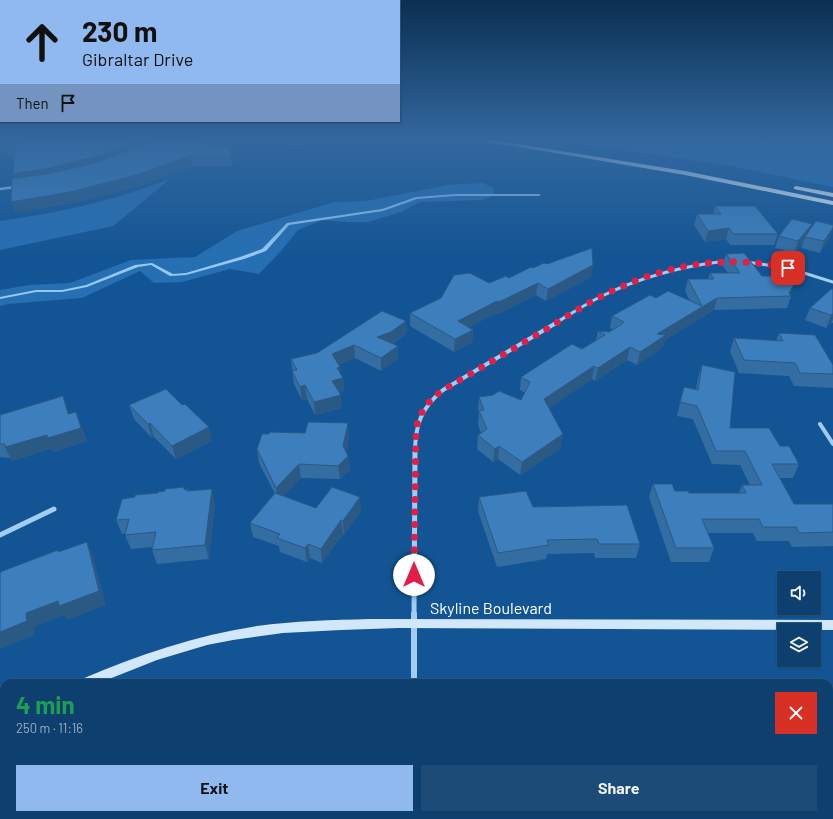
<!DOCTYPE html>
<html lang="en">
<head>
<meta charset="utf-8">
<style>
  body { margin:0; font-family:Barlow,sans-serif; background:#1c4b77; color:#f1f3f6; height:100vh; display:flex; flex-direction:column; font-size:15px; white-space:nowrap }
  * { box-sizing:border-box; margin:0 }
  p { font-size:13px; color:#9bafc3 }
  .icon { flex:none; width:22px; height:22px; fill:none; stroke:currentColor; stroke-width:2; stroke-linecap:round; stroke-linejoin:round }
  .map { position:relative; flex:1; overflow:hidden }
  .panel { position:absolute; left:0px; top:679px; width:833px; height:140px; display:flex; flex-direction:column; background:#0e406f; border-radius:12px 12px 0 0; box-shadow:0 1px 3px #0004,0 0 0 1px #2e5982 }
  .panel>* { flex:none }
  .hud { position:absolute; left:0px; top:0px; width:400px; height:122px; box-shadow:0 1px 3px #0004,0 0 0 1px #2e5982; background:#90b9f0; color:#111; overflow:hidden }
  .buttons { position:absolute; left:777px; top:571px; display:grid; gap:8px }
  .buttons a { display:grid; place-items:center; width:44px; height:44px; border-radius:0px; background:#0e406f; box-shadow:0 1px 3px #0004,0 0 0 1px #2e5982; font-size:20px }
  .pin { position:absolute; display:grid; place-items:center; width:34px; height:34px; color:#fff; margin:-17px; border-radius:8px; box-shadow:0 2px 6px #0006 }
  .me { position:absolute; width:44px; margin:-22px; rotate:0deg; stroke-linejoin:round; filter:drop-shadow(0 0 3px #0008) }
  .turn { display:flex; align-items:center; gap:14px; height:84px; padding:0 16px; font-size:18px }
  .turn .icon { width:52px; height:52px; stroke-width:2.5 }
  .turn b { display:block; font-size:28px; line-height:34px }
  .then { display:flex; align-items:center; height:38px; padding:0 16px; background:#0003; gap:8px; font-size:15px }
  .round { display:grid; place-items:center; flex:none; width:42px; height:42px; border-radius:0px; background:#1c4b77 }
  .summary { display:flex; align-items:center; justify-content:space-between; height:68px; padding:0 16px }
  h1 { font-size:24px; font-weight:700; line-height:30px; color:#1e9e55 }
  .action { display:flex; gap:8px; margin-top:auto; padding:8px 16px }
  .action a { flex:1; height:46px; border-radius:0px; background:#90b9f0; color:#111; font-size:16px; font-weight:700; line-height:46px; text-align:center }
  .action a+a { background:#1c4b77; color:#f1f3f6 }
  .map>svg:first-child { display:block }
  .green { fill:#266fb3 }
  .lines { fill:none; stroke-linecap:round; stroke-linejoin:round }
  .stream { fill:#94c8f5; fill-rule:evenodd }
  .street-far4 { stroke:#a2ccf2; stroke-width:2.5 }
  .street-far3 { stroke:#a2ccf2; stroke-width:3 }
  .street-far2 { stroke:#a2ccf2; stroke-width:4 }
  .street-far1 { stroke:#a2ccf2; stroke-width:5 }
  .street { stroke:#a2ccf2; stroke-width:6 }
  .secondary { fill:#d1e7fc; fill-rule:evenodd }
  .primary { fill:#eef6ff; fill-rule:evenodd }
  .wall { fill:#346da2 }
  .shaded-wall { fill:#2a5984 }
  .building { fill:#3c7fbc; stroke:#2a5984 }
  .route { stroke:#e11d48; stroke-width:7; stroke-dasharray:0 12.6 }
  .labels { text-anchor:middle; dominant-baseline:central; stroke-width:4; stroke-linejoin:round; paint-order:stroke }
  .near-street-label { font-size:16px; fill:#fff; stroke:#135594 }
</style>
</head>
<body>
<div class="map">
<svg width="833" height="819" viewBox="0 0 833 819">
  <rect width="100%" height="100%" fill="#135594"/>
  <path class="green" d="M 549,139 L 833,139 L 833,187 L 731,166 Z
    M 170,179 L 113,226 L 0,250 L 0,221 C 59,213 115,200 170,179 Z
    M 483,183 L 493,188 L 495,195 L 482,200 L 420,202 L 401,212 L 368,222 L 347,222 L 322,220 L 298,230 L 281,251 L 259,274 L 230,269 L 182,282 L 154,283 L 140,271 L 82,298 L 8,304 L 0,306 L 0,290 L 29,285 L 70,283 L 131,260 L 195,257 L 237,231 L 334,202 L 366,201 L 448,185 Z"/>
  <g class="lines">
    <path class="stream" d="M 455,194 L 539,194 L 541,195 L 539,196 L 455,196 L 417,199 L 383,211 L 289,225 L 266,251 L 244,259 L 186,275 L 170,276 L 151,265 L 138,267 L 87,287 L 62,292 L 36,292 L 0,299 L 0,297 L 36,290 L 62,290 L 86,285 L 135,265 L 152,263 L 173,274 L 186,273 L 240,257 L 262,249 L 287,223 L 382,209 L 416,197 Z"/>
    <path class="street-far4" d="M 227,139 L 230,142
      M 0,189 L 15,187"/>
    <path class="street-far3" d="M 746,262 L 788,268 L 833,282
      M 554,324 C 569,315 584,305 600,297 C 640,277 682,266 727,261"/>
    <path class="street-far2" d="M 820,424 L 833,444
      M 415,453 C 415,425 421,408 443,390 L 556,323"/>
    <path class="street-far1" d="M 0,535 L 54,509
      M 414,615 L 415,452"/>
    <path class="street" d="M 414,683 L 414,614
      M 414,815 L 414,819"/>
    <path class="secondary" d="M 370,619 L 833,620 L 833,630 L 398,628 L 341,630 L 283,633 L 233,640 L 207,645 L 157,660 L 99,683 L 80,683 L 82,679 C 138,655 196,635 257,626 C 294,621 332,620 370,619 Z
      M 4,720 L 4,733 L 0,735 L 0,722 Z"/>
    <path class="primary" d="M 472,139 L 486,139 L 685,171 L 833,201 L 833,205 L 685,175 Z
      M 796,186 L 833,193 L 833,197 L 794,189 L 794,187 Z"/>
  </g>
  <path class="wall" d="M 0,139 L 187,139 L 233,157 L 232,166 L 192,166 L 139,186 L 73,203 L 15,213 L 15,179 L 13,174 L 14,155 L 2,152 L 0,153 Z
    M 275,139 L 304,139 L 297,146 Z
    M 715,206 L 778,234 L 774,245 L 730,245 L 726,239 L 705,242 L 694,225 L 697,214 L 713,214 Z
    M 812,224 L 809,231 L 830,237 L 820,253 L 801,248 L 804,240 L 794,253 L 775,248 L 779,236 Z
    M 726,254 L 762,276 L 791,295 L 791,296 L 787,308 L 714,310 L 665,340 L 663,347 L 637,365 L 627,360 L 595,381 L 592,379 L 549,408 L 561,448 L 520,475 L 498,459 L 493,462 L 477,449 L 478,435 L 481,433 L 478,425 L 479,413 L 478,410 L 479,397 L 521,400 L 525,393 L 520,390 L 521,377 L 582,349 L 596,340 L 598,331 L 609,332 L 613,330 L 610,328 L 612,316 L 656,298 L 690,301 L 685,291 L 688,279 L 708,279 L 710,273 L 728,273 L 722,265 Z
    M 547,264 L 591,277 L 546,301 L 536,295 L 500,313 L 494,314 L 469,327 L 473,330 L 472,342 L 454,352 L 410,326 L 410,313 L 489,283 L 509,278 L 533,268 Z
    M 833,289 L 833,323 L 831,323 L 826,328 L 805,320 L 810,308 Z
    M 407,333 L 392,344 L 398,346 L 398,359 L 381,371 L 355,358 L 338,365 L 340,374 L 343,378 L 344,391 L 339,392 L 342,408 L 315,415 L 307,399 L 302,400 L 294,384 L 291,359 Z
    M 779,333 L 833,365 L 833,388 L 794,386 L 789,376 L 739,373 L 730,351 L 734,338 L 776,341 Z
    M 702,365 L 730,428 L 780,446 L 799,464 L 793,478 L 780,478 L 794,504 L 833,504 L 833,546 L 792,547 L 789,541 L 757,541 L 753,533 L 708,533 L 714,548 L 709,562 L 671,562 L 649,497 L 653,484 L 675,491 L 689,493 L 739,493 L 742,485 L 750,485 L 740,465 L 712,464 L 693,419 L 677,416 L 684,387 L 696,389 L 698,378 Z
    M 63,396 L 69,414 L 81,425 L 87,441 L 53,452 L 52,448 L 12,461 L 10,458 L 0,457 L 0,415 Z
    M 129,405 L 182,405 L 212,441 L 176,459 L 154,437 L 152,438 L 134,419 Z
    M 349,437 L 346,451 L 348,456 L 350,470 L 340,479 L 301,478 L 283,496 L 316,508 L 361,511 L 344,535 L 343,534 L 322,563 L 310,558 L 307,562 L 280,552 L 279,546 L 253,537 L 250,523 L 275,494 L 259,463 L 257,449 Z
    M 185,489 L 215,503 L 209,559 L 157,564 L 152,550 L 153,547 L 131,549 L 125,535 L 126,533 L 122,534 L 116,520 L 135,497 L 158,493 L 165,491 Z
    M 479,497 L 533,507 L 640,544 L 636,558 L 595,558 L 594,553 L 547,554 L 546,559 L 497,567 L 478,511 Z
    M 829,721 L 833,730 L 833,775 L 829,775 Z
    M 499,815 L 558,815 L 558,816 L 557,819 L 499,819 Z"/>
  <path class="shaded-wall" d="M 16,139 L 25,139 L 16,156 L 12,146 Z
    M 143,139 L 159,139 L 123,158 L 16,184 L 13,174 Z
    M 296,139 L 304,139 L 297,146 Z
    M 0,146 L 2,152 L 0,153 Z
    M 231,148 L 233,157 L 232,166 L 230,156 Z
    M 190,156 L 192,166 L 139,186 L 73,203 L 15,213 L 11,202 Z
    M 812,224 L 808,235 L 805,237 L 804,240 L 794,253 L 798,241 Z
    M 729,228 L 726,239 L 705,242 L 708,231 Z
    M 833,228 L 830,237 L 820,253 L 824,241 Z
    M 593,265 L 591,277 L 546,301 L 548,289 Z
    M 538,283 L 536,295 L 500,313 L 494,314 L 457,334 L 458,321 L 495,302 Z
    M 794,285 L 790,296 L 789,293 Z
    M 717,298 L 714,310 L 665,340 L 663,347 L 637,365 L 640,352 L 657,334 Z
    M 833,314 L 833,319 L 831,323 L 826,328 L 831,315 Z
    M 406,321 L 407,333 L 391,344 L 377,337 Z
    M 473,330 L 472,342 L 454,352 L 455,339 Z
    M 354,345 L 355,358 L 333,367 L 332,354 Z
    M 398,346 L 398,359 L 381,371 L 381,358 Z
    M 630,347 L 627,360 L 595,381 L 598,368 Z
    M 594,366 L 592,379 L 542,413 L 544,399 Z
    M 340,367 L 341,379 L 343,378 L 344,391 L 334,394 L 332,381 L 337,368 Z
    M 305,385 L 307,399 L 302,400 L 300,387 Z
    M 341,395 L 342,408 L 315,415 L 314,402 Z
    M 63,396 L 68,410 L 73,428 L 68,414 Z
    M 76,412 L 87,441 L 53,452 L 52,448 L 12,461 L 5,447 Z
    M 150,423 L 154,437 L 152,438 L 148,424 Z
    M 348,423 L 349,437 L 344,460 L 343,446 Z
    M 209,427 L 212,441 L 176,459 L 172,446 Z
    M 563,434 L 561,448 L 520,475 L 522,462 Z
    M 499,446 L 498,459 L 493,462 L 495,449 Z
    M 348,456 L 350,470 L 340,479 L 338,466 Z
    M 299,464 L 301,478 L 278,502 L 276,488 Z
    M 212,489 L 215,503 L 209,559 L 205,545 Z
    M 360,497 L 361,511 L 344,535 L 343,521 Z
    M 341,520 L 343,534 L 322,563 L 321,549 Z
    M 87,542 L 93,556 L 106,605 L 67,620 L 64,615 L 34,627 L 35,635 L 0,649 L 0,632 L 26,613 Z
    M 308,544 L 310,558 L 307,562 L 305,548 Z
    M 26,815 L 28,815 L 31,819 L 28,819 Z
    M 203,815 L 207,815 L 208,819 L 203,819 Z
    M 324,815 L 327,815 L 327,819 L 324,819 Z"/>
  <path class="building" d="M 0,139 L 16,139 L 12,146 L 0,143 Z
    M 22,139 L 143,139 L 120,148 L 90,158 L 50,168 L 13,174 L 15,144 Z
    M 157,139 L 187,139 L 231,148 L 230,156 L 190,156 L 136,175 L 70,192 L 11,202 L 12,179 L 51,173 L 91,164 L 122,153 Z
    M 715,206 L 755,206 L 778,234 L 734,234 L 729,228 L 708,231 L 697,214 L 721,214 Z
    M 792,219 L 812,224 L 798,241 L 779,236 Z
    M 816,221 L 833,225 L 833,228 L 824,241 L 805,237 Z
    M 592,248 L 593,265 L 548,289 L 538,283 L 501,301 L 495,302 L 458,321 L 473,330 L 455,339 L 410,313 L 441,298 L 454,275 L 470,273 L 489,283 L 506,276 L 509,278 L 531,267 L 533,268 L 544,263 L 547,264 Z
    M 744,253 L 762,276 L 787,276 L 794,285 L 789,293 L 791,296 L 717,298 L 657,334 L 666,335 L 640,352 L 630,347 L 598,368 L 594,366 L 544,399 L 563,434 L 522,462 L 499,446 L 495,449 L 478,435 L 487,429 L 479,411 L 484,410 L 479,397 L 493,395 L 499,391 L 521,400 L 530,382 L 521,377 L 572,344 L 582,349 L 605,335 L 598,331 L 609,332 L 619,326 L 624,322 L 612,316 L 650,295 L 656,298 L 668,291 L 702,306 L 688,279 L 714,279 L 710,273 L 740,273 L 726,254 Z
    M 831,289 L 833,289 L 833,314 L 831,315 L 810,308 Z
    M 382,311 L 406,321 L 391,332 L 377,337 L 398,346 L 381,358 L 354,345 L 332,354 L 340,367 L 337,368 L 343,378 L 332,381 L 341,395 L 314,402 L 305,385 L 300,387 L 292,371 L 297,370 L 291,359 L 317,353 Z
    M 779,333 L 815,335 L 833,365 L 833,374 L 800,373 L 795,363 L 744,360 L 734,338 L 783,341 Z
    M 702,365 L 735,372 L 730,428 L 769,428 L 780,446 L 789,446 L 799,464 L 772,464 L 794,504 L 833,504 L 833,532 L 799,533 L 796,527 L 763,527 L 759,519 L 702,519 L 714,548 L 676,548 L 653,484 L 672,484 L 675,491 L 688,491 L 689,493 L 746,493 L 742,485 L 762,485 L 745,451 L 716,451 L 697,406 L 680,402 L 684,387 L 698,390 Z
    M 166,389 L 182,405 L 185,404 L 209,427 L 172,446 L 150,423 L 148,424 L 129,405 Z
    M 63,396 L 68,414 L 76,412 L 81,428 L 48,438 L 47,435 L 5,447 L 5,444 L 0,444 L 0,415 Z
    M 308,422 L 348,423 L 343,446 L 348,456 L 338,466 L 299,464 L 276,488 L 257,449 L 262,434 L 269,434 L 270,432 L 305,433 Z
    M 184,487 L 184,490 L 188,489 L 187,491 L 212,489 L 205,545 L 152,550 L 156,532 L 125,535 L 129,519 L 116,520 L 122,499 L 135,497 L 135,495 L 158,493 L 158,492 L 165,491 L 165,489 Z
    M 332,487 L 360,497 L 343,521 L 341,520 L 321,549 L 308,544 L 305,548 L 277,538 L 280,534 L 250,523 L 275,493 L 316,508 Z
    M 526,491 L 533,507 L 627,505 L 640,544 L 599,544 L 597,539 L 547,540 L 549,545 L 498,553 L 479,497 Z
    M 87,542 L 99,591 L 59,606 L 58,601 L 26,613 L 27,621 L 0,632 L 0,572 L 58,550 L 58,552 Z
    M 829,721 L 833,730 L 833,762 L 829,762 Z
    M 11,815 L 26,815 L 28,819 L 6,819 Z
    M 102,815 L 203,815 L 203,819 L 102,819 Z
    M 276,815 L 324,815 L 324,819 L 275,819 Z
    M 502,815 L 558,815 L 558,816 L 503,818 Z"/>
  <linearGradient id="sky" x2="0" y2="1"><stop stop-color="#0a2f51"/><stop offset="0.55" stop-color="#33689f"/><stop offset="1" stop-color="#33689f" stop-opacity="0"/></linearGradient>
  <rect width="833" height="254" fill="url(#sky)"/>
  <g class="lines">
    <path class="route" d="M 414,575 L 416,429 C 420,411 428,401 443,390 C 477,370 511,350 545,330 C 569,315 593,299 619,288 C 672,263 731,255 788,268"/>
  </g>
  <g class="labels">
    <g class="near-street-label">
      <text x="491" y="607">Skyline Boulevard</text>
    </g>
  </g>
</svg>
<div class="buttons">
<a><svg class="icon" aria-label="sound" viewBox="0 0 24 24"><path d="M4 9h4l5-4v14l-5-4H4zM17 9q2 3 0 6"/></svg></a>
<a><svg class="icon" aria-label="layers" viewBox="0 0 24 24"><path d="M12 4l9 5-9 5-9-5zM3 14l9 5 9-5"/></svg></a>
</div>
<div class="pin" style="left:788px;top:268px;background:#d93025"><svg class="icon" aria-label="arrive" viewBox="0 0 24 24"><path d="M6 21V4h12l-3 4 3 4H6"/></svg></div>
<svg class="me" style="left:414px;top:575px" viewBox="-20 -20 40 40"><circle r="19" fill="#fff"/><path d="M0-13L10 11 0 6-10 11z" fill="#e11d48"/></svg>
<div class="hud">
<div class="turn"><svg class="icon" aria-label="ahead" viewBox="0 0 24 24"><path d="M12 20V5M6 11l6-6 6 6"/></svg><div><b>230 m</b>Gibraltar Drive</div></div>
<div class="then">Then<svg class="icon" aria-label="arrive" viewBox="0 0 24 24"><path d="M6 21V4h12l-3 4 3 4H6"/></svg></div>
</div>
<section class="panel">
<div class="summary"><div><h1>4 min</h1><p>250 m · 11:16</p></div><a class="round" style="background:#d93025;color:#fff"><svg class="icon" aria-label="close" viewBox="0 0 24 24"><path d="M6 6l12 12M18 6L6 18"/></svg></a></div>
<div class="action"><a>Exit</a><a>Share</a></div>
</section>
</div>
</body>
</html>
